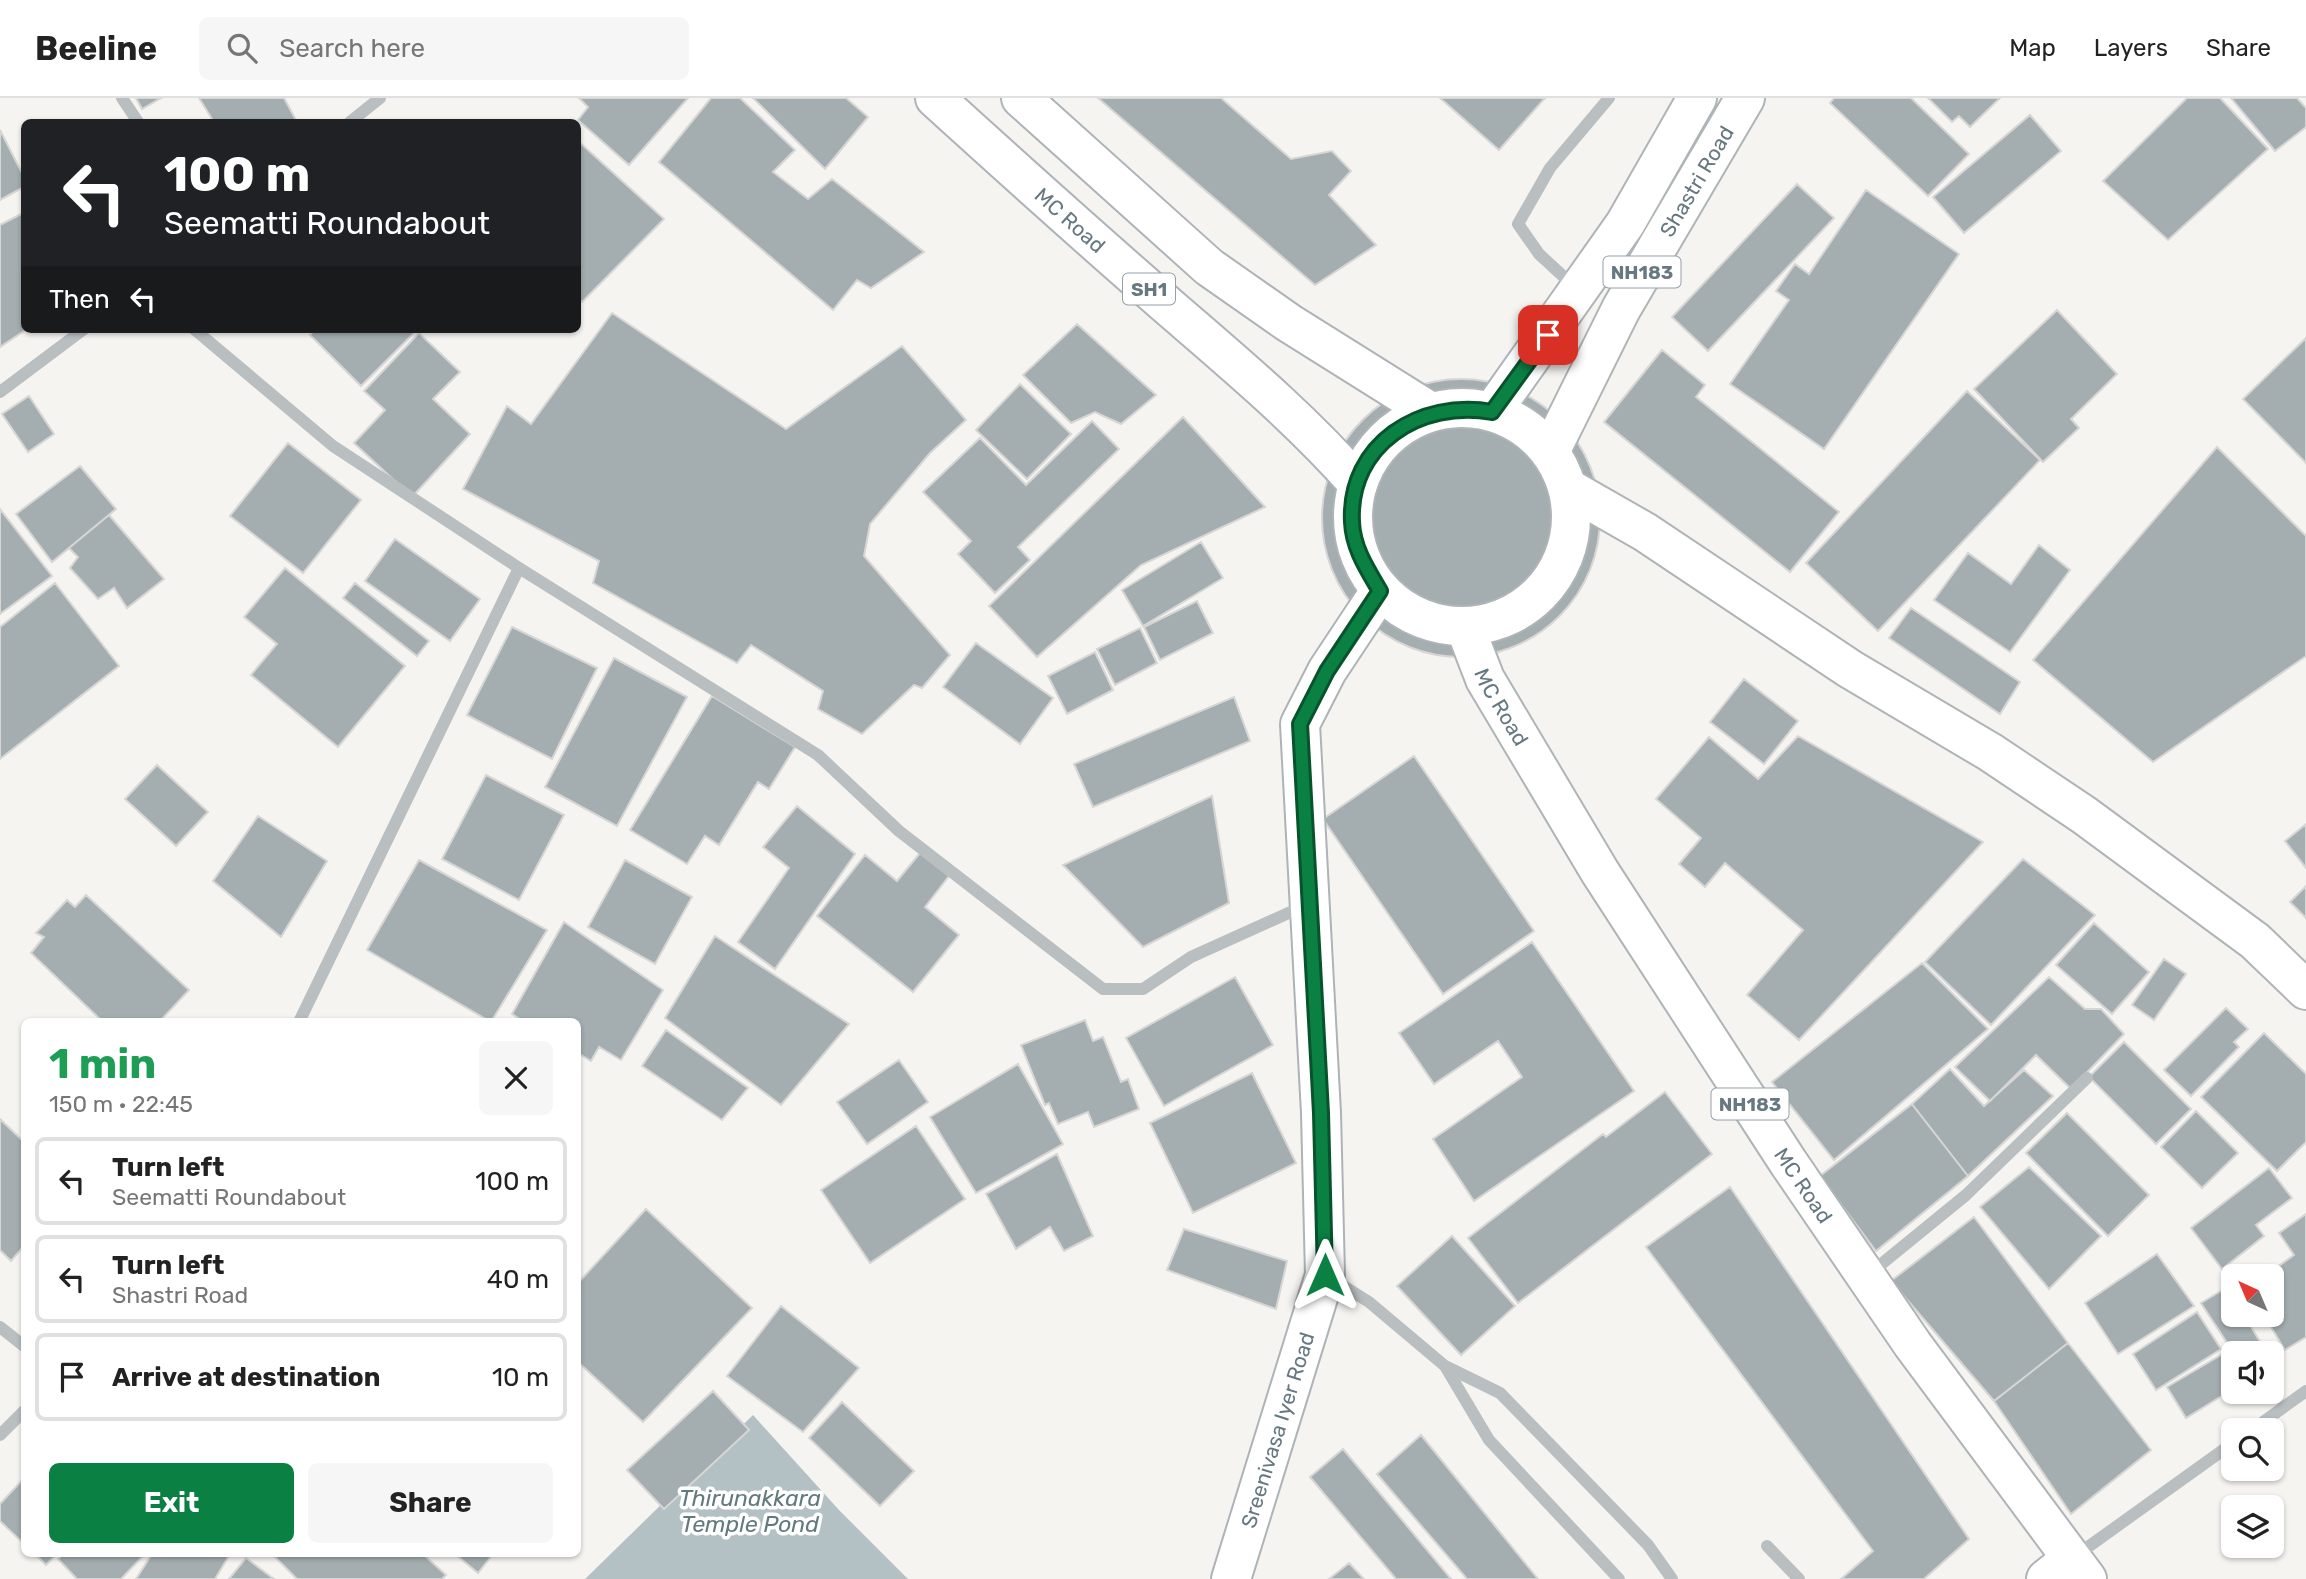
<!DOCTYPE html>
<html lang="en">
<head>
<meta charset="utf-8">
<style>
  body { margin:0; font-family:Rubik,sans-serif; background:#f6f6f6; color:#222; height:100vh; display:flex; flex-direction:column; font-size:26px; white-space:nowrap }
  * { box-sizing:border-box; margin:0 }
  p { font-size:23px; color:#767676 }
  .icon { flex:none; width:38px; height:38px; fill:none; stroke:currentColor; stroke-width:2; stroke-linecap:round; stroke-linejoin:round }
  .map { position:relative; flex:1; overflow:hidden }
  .panel { position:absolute; left:21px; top:920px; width:560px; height:539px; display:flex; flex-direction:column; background:#fff; border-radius:10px; box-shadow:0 2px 5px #0004 }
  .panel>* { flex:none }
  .top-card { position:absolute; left:21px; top:21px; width:560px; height:214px; border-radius:10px; box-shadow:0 2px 5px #0004; background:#202124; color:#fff; overflow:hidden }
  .needle { width:46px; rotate:316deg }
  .fabs { position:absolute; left:2221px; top:1166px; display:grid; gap:14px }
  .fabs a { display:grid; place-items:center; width:63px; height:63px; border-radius:10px; background:#fff; box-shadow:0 2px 5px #0004; font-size:35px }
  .pin { position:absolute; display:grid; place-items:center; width:60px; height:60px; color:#fff; margin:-30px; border-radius:14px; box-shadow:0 4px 10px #0006 }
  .me { position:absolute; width:77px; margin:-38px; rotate:0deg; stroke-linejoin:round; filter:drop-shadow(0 0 5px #0008) }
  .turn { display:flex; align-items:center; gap:24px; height:147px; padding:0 28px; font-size:32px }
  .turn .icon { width:91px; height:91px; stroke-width:2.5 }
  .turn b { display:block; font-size:49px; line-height:60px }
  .then { display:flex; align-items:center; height:66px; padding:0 28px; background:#0003; gap:14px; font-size:26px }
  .round { display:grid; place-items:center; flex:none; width:74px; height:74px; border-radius:10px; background:#f6f6f6 }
  .headline { display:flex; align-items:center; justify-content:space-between; height:119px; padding:0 28px }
  h1 { font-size:42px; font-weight:700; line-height:52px; color:#1e9e55 }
  .cta { display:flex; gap:14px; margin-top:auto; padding:14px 28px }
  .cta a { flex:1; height:80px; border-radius:10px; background:#0b8043; color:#fff; font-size:28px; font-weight:700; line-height:80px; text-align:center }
  .cta a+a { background:#f6f6f6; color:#222 }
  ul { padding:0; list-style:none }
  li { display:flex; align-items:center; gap:21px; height:88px; margin:0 14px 10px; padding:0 14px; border:4px solid #e0e0e0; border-radius:10px }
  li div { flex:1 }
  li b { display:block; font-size:26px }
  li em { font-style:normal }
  header { display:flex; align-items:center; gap:42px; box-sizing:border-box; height:98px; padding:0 35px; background:#fff; border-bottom:2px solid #e0e0e0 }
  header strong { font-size:33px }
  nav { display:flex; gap:38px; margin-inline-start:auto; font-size:24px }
  .search { width:490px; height:63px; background:#f6f6f6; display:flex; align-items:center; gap:18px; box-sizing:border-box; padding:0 24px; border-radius:10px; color:#767676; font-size:26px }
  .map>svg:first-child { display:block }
  .water { fill:#b4c1c4 }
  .building { fill:#a4adb0; stroke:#d6d6d4; stroke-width:2 }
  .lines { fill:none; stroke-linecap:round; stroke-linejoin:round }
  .major-casing { stroke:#adb3b6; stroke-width:42 }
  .highway-casing { stroke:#afb4b6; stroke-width:42 }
  .minor { stroke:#b9bfc1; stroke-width:12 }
  .major { stroke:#fff; stroke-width:38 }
  .highway { stroke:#fff; stroke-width:38 }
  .route-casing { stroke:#07532c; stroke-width:18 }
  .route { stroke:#0b8043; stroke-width:12 }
  .labels { text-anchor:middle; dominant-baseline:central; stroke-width:7; stroke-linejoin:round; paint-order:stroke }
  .shield { fill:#fff; stroke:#94a0a6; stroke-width:2 }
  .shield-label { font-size:19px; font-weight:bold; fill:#667880 }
  .street-label { font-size:21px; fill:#667880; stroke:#fff }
  .water-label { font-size:23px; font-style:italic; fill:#62797d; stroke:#fff }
</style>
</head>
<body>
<header>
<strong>Beeline</strong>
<div class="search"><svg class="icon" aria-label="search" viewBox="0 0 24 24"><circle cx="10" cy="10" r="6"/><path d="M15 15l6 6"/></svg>Search here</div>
<nav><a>Map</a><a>Layers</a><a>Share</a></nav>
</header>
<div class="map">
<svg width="2306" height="1481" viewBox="0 0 2306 1481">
  <rect width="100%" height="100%" fill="#f5f4f1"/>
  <path class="water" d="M 753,1317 L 839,1412 L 908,1481 L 585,1481 Z"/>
  <path class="building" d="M 136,0 L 161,0 L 142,11 Z
    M 199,0 L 284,0 L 297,24 L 214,24 Z
    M 579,0 L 688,0 L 629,67 L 578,22 L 588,9 Z
    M 711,0 L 740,0 L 795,52 L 773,74 L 808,101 L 832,81 L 924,154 L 871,190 L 857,182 L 833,212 L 659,64 Z
    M 753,0 L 846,0 L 868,19 L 825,71 Z
    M 1098,0 L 1221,0 L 1291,61 L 1332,53 L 1351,73 L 1329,97 L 1376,147 L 1315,187 Z
    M 1440,0 L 1545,0 L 1499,52 Z
    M 1834,0 L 1911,0 L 1969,56 L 1928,98 L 1830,5 Z
    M 1928,0 L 2000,0 L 1970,29 L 1959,18 L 1952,24 Z
    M 2187,0 L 2220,0 L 2268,51 L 2168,142 L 2103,83 Z
    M 2231,0 L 2297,0 L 2306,10 L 2306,29 L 2275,53 Z
    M 2030,17 L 2061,53 L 1964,135 L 1933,99 Z
    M 0,32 L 24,79 L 24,89 L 0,102 Z
    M 578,43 L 664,121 L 582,204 L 578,200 Z
    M 1797,86 L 1834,120 L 1708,253 L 1672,219 Z
    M 1866,92 L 1959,156 L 1824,351 L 1730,286 L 1789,202 L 1776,193 L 1795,166 L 1809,176 Z
    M 23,115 L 24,231 L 27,231 L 0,249 L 0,127 Z
    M 2057,212 L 2117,276 L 2071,321 L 2079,330 L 2043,364 L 1974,291 Z
    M 612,215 L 786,331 L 902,248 L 966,322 L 930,355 L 870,426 L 864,458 L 950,557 L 922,590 L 914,587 L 862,636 L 818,611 L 823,593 L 751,547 L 737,565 L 593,485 L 599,463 L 463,391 L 507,308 L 531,326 Z
    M 1077,226 L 1156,297 L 1121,326 L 1095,314 L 1071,325 L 1023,277 Z
    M 315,231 L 418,231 L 361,288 L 310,237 Z
    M 419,235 L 460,274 L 433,301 L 470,336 L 412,399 L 354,345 L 385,312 L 364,293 Z
    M 2306,240 L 2306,365 L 2243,301 Z
    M 1662,252 L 1705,287 L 1696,299 L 1839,414 L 1790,474 L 1604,324 Z
    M1322 420a139 139 0 1 1 278 0a139 139 0 1 1-278 0Z
    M 1020,286 L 1071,336 L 1027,381 L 976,332 Z
    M 1967,293 L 2040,362 L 1878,533 L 1806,465 Z
    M 29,298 L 54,336 L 28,354 L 2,316 Z
    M 1183,319 L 1265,409 L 1141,467 L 1037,559 L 989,508 Z
    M 1092,323 L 1119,351 L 1018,449 L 1030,462 L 995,495 L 958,456 L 971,443 L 923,394 L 980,340 L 1026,387 Z
    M 288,345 L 361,402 L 303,475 L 230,418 Z
    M 2217,349 L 2306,438 L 2306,558 L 2153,664 L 2033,562 Z
    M 80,368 L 116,411 L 52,464 L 16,416 Z
    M 0,411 L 52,478 L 0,516 Z
    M 109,417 L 164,481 L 127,510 L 114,490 L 98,501 L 70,470 L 78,459 L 69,450 Z
    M 395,441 L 480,501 L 450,543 L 365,483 Z
    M 1201,444 L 1223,480 L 1143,528 L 1122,492 Z
    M 2039,447 L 2070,472 L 2010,554 L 1934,502 L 1968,455 L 2011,486 Z
    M 285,470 L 405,568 L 338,649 L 251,577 L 277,546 L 244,519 Z
    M 55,485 L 119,568 L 0,661 L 0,529 Z
    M 355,485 L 429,543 L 417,558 L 343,500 Z
    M 1197,503 L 1213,535 L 1160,562 L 1144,529 Z
    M 1911,510 L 2020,584 L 2000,616 L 1889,540 Z
    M 512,529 L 597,570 L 552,661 L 467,617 Z
    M 1140,530 L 1157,565 L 1115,587 L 1097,551 Z
    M 976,545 L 1053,600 L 1020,646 L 943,589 Z
    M 1095,554 L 1113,592 L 1067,616 L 1048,578 Z
    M 614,560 L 687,599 L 617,728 L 545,689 Z
    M 1744,581 L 1798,623 L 1764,666 L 1710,624 Z
    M 712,598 L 795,649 L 769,691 L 758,684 L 719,747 L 705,738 L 687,766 L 630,732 Z
    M 1234,599 L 1250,643 L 1093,709 L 1074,666 Z
    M 1798,638 L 1983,744 L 1799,942 L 1747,897 L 1803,832 L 1725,765 L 1705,789 L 1679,766 L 1701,740 L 1656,701 L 1709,639 L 1758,681 Z
    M 1414,658 L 1534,833 L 1443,896 L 1323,721 Z
    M 157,667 L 208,714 L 176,748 L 125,701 Z
    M 486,677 L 564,717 L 519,802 L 442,761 Z
    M 1212,698 L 1229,805 L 1143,849 L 1063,767 Z
    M 797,708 L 855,756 L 775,871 L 738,844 L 789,770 L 763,749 Z
    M 258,718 L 327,763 L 281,839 L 213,783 Z
    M 2306,726 L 2306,770 L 2285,743 Z
    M 920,755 L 949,778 L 925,809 L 959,837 L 913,894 L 817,818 L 865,757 L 897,783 Z
    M 2023,761 L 2095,817 L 1991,927 L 1925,864 Z
    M 419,762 L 547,832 L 491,924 L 367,852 Z
    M 625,762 L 692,799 L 655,866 L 588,829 Z
    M 2306,788 L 2306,820 L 2290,804 Z
    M 86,797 L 189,892 L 159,924 L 103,924 L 31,855 L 44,839 L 36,835 L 67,802 L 75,809 Z
    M 564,824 L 663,892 L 621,962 L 599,949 L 591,963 L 578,955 L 578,924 L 524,924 L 512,916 Z
    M 2094,825 L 2149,874 L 2112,916 L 2056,867 Z
    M 715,838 L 849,926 L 781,1007 L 665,920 Z
    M 1532,844 L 1634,993 L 1474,1103 L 1433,1041 L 1522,979 L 1498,943 L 1434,986 L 1399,935 Z
    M 2164,861 L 2186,876 L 2154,922 L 2132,907 Z
    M 1922,865 L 1988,931 L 1834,1062 L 1772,984 Z
    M 1235,879 L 1273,947 L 1164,1008 L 1126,940 Z
    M 2049,879 L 2085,911 L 2101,911 L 2124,936 L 2071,991 L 2036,957 L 1990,1003 L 1955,969 Z
    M 2226,910 L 2248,931 L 2234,944 L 2239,949 L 2191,998 L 2164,972 Z
    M 1085,922 L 1093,943 L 1103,939 L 1121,984 L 1128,981 L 1139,1011 L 1094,1029 L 1088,1014 L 1058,1026 L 1049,1005 L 1045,1007 L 1021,947 Z
    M 666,932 L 748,990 L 722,1022 L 642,968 Z
    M 2264,935 L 2306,976 L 2306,1044 L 2277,1073 L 2201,999 Z
    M 2124,944 L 2191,1011 L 2156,1046 L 2089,979 Z
    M 899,962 L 928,1004 L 867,1046 L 837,1004 Z
    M 1018,966 L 1063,1046 L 976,1095 L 930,1019 Z
    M 1950,971 L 1984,1008 L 2024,972 L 2053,998 L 1968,1078 L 1912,1006 Z
    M 1252,975 L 1296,1065 L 1193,1115 L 1150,1025 Z
    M 1665,994 L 1712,1056 L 1518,1205 L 1468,1140 L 1603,1036 L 1606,1039 Z
    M 1912,1006 L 1968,1078 L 1876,1153 L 1820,1078 Z
    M 2196,1013 L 2238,1055 L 2202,1090 L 2161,1049 Z
    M 2067,1015 L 2149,1097 L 2108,1138 L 2026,1055 Z
    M 0,1021 L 24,1044 L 24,1148 L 11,1163 L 0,1152 Z
    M 916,1028 L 965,1101 L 870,1165 L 821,1092 Z
    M 1057,1056 L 1093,1138 L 1064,1153 L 1050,1129 L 1016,1151 L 986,1096 Z
    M 2029,1069 L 2101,1138 L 2049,1191 L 1980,1109 Z
    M 2269,1070 L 2292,1100 L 2256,1127 L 2264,1138 L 2222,1171 L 2191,1130 Z
    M 1730,1089 L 1969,1441 L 1924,1481 L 1841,1481 L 1873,1453 L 1646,1149 Z
    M 646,1111 L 752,1210 L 643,1324 L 578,1264 L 578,1185 Z
    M 2306,1116 L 2306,1239 L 2285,1252 L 2263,1216 L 2272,1216 L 2272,1178 L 2265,1178 L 2294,1157 L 2279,1135 Z
    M 1974,1119 L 2068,1245 L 1994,1303 L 1891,1183 Z
    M 1184,1131 L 1287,1163 L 1276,1211 L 1167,1172 Z
    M 1452,1138 L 1515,1208 L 1461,1257 L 1397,1188 Z
    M 2157,1156 L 2194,1208 L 2118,1256 L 2085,1205 Z
    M 2226,1190 L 2233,1201 L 2233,1216 L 2243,1216 L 2267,1255 L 2233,1255 L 2233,1291 L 2186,1320 L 2167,1289 L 2231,1251 L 2201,1205 Z
    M 781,1208 L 859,1270 L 803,1334 L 727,1278 Z
    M 2197,1214 L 2221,1251 L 2156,1292 L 2133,1256 Z
    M 2068,1245 L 2151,1352 L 2071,1416 L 1994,1303 Z
    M 713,1293 L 749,1332 L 664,1411 L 627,1372 Z
    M 842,1304 L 914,1373 L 880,1408 L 809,1340 Z
    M 1421,1337 L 1538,1481 L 1467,1481 L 1377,1376 Z
    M 1343,1351 L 1451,1481 L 1396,1481 L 1310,1379 Z
    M 24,1380 L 24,1446 L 0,1423 L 0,1406 Z
    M 35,1456 L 57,1456 L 46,1467 Z
    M 63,1456 L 143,1456 L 144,1457 L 121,1481 L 77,1481 L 58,1461 Z
    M 152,1456 L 230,1456 L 215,1481 L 136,1481 Z
    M 272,1456 L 423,1456 L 446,1477 L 442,1481 L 297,1481 Z
    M 455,1456 L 493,1456 L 478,1475 Z
    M 246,1460 L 274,1481 L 229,1481 Z
    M 1349,1465 L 1364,1481 L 1329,1481 Z"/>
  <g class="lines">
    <g class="major-casing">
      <g id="major">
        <path id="s1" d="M 935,0 C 1012,70 1090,140 1168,208 C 1235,266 1300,320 1358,386"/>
        <path d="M 1021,0 L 1209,169 L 1289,225 L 1431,314"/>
        <path id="s2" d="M 1231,1481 L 1325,1177 L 1321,1015 L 1300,626 L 1327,573 L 1380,493"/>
        <path d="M 2046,1481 L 2070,1462"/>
      </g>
    </g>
    <g class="highway-casing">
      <g id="highway">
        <circle cx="1462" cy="419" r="109"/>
        <path d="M 1492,314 L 1625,126 L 1697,0"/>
        <path id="s3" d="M 1550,354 L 1621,211 L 1745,0"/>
        <path d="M 1568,390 L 1645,434 L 1850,571 L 1990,654 L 2084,717 L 2255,843 L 2306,892"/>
        <path id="s4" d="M 1465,529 L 1485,581 L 1600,774 L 1788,1064 L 1913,1247 L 2087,1481"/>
      </g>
    </g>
    <path class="minor" d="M 122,0 L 138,24
      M 350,24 L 380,0
      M 1576,190 L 1539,156 L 1518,126 L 1550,70 L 1609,0
      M 194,231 L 333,348 L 519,470 L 818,657 L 899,733 L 1103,891 L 1143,891 L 1191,859 L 1304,808
      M 0,294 L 84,231
      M 299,924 L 519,470
      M 1868,1177 L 1966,1097 L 2087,980
      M 1329,1179 L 1369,1204 L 1445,1268 L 1489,1342 L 1619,1481
      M 0,1229 L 24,1248
      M 1445,1268 L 1500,1295 L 1648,1447 L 1672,1481
      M 2252,1332 L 2306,1293
      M 0,1337 L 24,1313
      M 1767,1448 L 1799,1481
      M 2074,1459 L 2233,1345"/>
    <use href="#major" class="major"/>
    <use href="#highway" class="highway"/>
  </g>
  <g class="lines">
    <g class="route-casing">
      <path id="route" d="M 1325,1177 L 1321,1015 L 1300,626 L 1327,573 L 1380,493 C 1367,471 1353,450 1352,424 C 1348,346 1421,301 1492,314 L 1548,237"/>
    </g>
    <use href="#route" class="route"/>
  </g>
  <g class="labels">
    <g class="shield">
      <rect x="1603.5" y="158.5" width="77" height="31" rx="5"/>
      <rect x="1123" y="175.5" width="52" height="31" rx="5"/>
      <rect x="1711.5" y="990.5" width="77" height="31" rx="5"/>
    </g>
    <g class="shield-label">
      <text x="1642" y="174">NH183</text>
      <text x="1149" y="191">SH1</text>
      <text x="1750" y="1006">NH183</text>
    </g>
    <g class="street-label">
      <text stroke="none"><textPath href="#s3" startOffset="308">Shastri Road</textPath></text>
      <text stroke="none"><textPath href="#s1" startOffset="182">MC Road</textPath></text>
      <text stroke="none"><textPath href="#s4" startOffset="88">MC Road</textPath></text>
      <text stroke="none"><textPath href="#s4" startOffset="654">MC Road</textPath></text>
      <text stroke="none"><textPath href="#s2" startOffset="156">Sreenivasa Iyer Road</textPath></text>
    </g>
    <g class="water-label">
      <text x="750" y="1400">Thirunakkara<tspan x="750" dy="26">Temple Pond</tspan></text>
    </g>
  </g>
</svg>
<div class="fabs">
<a><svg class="needle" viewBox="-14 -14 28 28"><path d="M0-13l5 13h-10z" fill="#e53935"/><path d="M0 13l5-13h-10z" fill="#767676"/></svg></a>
<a><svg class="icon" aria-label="sound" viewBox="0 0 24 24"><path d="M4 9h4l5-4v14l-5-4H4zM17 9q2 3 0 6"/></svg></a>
<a><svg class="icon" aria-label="search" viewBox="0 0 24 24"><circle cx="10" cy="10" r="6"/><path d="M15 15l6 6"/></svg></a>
<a><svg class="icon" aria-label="layers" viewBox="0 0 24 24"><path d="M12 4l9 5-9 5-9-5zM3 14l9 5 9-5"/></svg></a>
</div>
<div class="pin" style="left:1548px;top:237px;background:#d93025"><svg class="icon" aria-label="arrive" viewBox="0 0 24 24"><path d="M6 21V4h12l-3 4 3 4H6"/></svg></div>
<svg class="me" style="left:1325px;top:1177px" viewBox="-20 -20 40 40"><path d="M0-17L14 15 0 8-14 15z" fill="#0b8043" stroke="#fff" stroke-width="4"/></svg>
<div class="top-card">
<div class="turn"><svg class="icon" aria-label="left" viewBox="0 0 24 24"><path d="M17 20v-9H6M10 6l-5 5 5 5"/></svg><div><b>100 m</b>Seematti Roundabout</div></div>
<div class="then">Then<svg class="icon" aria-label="left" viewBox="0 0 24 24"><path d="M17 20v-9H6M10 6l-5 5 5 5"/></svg></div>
</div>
<section class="panel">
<div class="headline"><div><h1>1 min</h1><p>150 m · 22:45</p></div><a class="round"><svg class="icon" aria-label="close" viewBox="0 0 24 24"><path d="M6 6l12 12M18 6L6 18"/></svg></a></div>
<ul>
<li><svg class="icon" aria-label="left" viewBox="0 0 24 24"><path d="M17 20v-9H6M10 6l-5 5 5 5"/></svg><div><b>Turn left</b><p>Seematti Roundabout</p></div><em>100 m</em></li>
<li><svg class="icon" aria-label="left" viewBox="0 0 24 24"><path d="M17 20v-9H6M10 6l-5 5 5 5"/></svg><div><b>Turn left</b><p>Shastri Road</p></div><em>40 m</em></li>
<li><svg class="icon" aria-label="arrive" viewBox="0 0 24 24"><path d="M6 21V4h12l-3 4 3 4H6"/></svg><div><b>Arrive at destination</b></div><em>10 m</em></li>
</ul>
<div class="cta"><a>Exit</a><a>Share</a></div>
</section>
</div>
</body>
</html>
